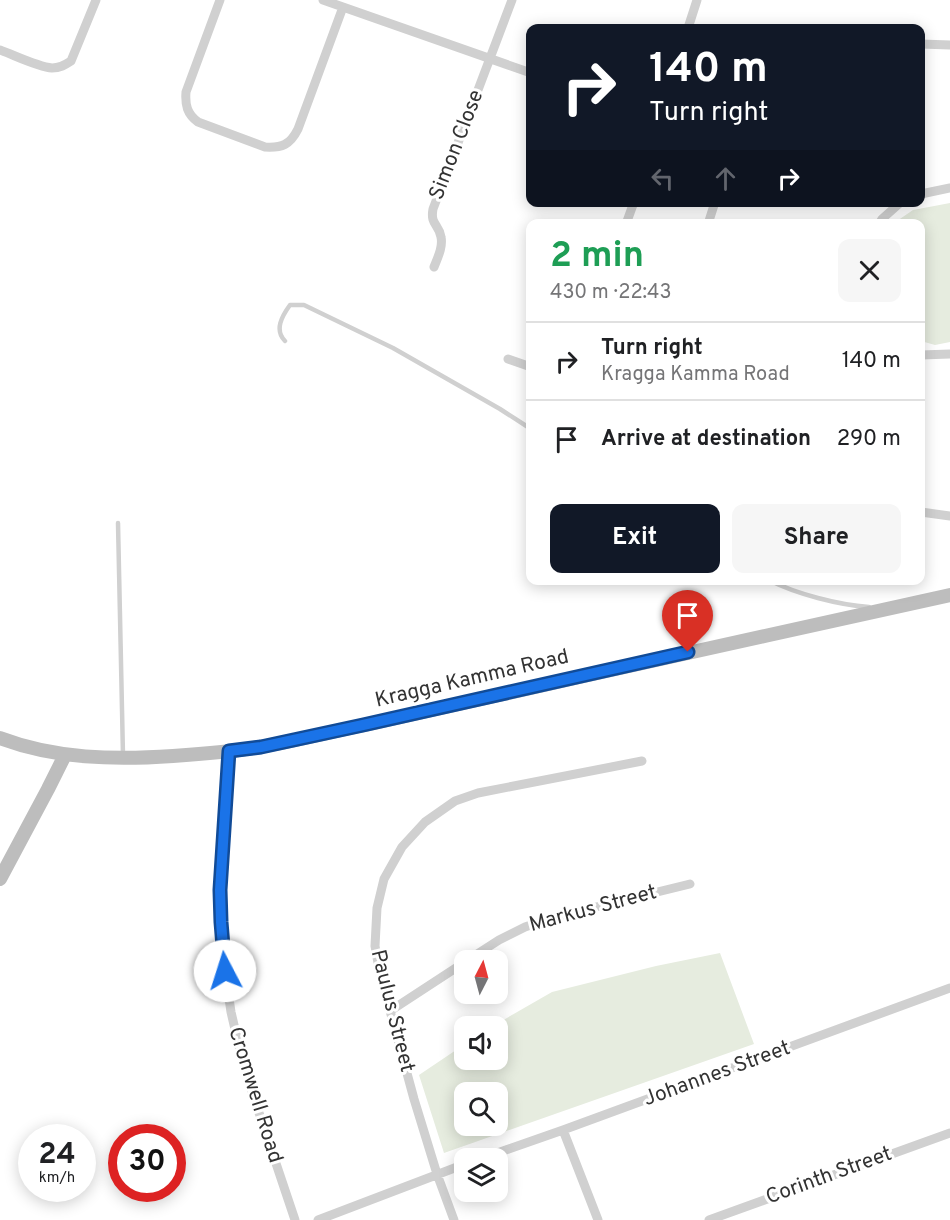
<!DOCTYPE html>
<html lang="en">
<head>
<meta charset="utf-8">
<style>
  body { margin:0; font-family:Overpass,sans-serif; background:#f6f6f6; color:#202124; height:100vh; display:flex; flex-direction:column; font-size:22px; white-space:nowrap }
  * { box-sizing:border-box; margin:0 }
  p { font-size:20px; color:#757577 }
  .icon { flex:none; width:33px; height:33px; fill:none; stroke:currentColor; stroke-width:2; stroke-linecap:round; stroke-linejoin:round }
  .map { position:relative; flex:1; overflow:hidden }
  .panel { position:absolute; left:526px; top:219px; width:399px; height:366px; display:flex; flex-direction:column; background:#fff; border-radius:12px; box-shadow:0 3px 15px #0003 }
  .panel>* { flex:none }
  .top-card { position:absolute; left:526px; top:24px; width:399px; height:183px; border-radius:12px; box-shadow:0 3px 15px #0003; background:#111827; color:#fff; overflow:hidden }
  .needle { width:39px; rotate:6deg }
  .tools { position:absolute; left:454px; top:950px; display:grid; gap:12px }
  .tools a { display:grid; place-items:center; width:54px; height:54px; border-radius:12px; background:#fff; box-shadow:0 3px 15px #0003; font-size:30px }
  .speed { position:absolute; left:18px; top:1124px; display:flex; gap:12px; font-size:30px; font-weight:700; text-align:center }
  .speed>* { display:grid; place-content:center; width:78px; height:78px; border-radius:50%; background:#fff; box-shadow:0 3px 15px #0003; line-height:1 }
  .speed small { font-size:15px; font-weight:400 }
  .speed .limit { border:9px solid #d22; background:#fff; color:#111 }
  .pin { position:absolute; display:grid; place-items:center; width:51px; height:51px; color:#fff; margin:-62px -26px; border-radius:50% 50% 50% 0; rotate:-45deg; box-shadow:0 0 6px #0007 }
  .pin .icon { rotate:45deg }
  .me { position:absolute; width:66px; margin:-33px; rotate:355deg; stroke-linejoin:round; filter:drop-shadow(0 0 4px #0008) }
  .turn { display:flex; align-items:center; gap:21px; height:126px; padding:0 24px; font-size:27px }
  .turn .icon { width:78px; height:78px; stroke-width:2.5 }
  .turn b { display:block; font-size:42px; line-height:51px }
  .lanes { display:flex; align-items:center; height:57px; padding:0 24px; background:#0003; justify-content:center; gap:30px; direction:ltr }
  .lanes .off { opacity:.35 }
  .round { display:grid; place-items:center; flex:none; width:63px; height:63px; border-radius:12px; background:#f6f6f6 }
  .headline { display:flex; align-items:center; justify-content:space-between; height:102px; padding:0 24px }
  h1 { font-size:36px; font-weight:700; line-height:45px; color:#1e9e55 }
  .cta { display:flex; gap:12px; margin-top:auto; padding:12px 24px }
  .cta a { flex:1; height:69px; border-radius:12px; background:#111827; color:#fff; font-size:24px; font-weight:700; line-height:69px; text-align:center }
  .cta a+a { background:#f6f6f6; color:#202124 }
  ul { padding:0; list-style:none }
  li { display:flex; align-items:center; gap:18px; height:78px; padding:0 24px; border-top:2px solid #e0e0e0 }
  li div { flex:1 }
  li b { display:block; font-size:22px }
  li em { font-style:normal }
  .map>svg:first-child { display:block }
  .green { fill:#e6ecdf; fill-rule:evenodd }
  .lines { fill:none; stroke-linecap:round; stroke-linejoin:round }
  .lane { stroke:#d0d0d0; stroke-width:4.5 }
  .street { stroke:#d0d0d0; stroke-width:9 }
  .secondary { stroke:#bdbdbd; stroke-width:14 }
  .route-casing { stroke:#114b97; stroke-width:15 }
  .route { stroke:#1a73e8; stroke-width:10 }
  .labels { text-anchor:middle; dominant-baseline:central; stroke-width:6; stroke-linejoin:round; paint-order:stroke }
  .street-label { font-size:21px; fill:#333; stroke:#fff }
</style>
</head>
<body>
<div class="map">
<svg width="950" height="1220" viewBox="0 0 950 1220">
  <rect width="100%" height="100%" fill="#fff"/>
  <path class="green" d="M 950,203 L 950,342 L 935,345 L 921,341 L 921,224 L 894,223 L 913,210 Z
    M 720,953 L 754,1044 L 444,1153 L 419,1075 L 465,1044 L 465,1059 L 498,1059 L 498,1026 L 493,1026 L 552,992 L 656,966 ZM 465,1092 L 498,1092 L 498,1125 L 465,1125 Z"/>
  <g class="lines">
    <path class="lane" d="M 285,341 C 274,330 282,316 290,305 L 304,305 L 393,348 L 500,409 L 531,429
      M 118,523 L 123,756
      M 769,580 C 796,594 839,605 869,607"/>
    <path class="street" d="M 220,0 L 186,92 C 185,105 187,114 198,122 L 265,147 C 282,148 290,145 298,129 L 343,7
      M 323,0 L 531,73
      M 688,28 L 697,0
      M 921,44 L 950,45
      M 0,50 C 14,55 38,67 52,68 C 60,68 65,65 71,61 L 96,0
      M 921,194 L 950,188
      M 626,224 L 634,202
      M 708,224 L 715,202
      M 879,224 L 882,219 L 901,202
      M 434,267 C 438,257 443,247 441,237 C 439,224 430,225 433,209 L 512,0
      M 921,355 L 950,354
      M 508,359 L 531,367
      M 921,512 L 950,516
      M 229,751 L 220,890 L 225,971 L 231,1012 L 244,1068 L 295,1220
      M 468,960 L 499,940 L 525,927 L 551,918 L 690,884
      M 390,1011 L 465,962
      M 563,1130 L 598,1220
      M 483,1158 L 563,1130 L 950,988
      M 318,1220 L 465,1164
      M 454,1220 L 437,1174 L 414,1099 L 380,974 L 375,946 L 377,908 L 384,879 L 402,847 L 425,822 L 455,801 L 478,793 L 642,761
      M 709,1220 L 950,1133"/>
    <path class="secondary" d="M 0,738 C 55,759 115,760 173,756 C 202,754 231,752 260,747 C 295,741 330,732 365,725 C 438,709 511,692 584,676 C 706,648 828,623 950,595
      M 0,879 L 48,789 L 65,755"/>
  </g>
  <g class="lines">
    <g class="route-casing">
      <path id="route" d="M 225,971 L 221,922 L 220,890 L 229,751 L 261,747 L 363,725 L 688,652"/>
    </g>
    <use href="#route" class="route"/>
  </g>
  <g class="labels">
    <g class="street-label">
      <text transform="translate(457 145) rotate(-69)">Simon Close</text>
      <text transform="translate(472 679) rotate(-13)">Kragga Kamma Road</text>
      <text transform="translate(593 909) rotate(-15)">Markus Street</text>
      <text transform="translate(392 1011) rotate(76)">Paulus Street</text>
      <text transform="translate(717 1074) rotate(-20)">Johannes Street</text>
      <text transform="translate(255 1095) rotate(73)">Cromwell Road</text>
      <text transform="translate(829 1176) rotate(-20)">Corinth Street</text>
    </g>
  </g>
</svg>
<div class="tools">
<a><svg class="needle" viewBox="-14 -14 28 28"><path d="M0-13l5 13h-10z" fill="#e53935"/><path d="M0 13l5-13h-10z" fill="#757577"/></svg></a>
<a><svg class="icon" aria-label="sound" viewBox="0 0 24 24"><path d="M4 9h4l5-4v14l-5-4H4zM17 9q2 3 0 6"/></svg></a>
<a><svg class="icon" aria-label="search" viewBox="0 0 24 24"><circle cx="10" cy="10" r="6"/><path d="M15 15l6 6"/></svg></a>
<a><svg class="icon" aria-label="layers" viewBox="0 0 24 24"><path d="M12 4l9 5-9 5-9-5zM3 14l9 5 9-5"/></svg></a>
</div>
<div class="speed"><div>24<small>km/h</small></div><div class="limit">30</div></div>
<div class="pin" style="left:688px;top:652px;background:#d93025"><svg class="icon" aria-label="arrive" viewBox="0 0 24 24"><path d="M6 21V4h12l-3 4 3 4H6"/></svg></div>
<svg class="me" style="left:225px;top:971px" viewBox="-20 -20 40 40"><circle r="19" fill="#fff"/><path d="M0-13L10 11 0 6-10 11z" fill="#1a73e8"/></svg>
<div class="top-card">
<div class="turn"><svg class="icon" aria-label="right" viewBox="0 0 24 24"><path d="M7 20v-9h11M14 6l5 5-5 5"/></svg><div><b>140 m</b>Turn right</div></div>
<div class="lanes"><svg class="icon off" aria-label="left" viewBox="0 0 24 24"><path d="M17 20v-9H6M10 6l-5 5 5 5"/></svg><svg class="icon off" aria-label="ahead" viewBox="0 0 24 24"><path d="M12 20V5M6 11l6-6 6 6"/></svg><svg class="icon" aria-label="right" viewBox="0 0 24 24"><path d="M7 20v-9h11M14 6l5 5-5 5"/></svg></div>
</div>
<section class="panel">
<div class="headline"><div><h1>2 min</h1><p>430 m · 22:43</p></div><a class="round"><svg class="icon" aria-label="close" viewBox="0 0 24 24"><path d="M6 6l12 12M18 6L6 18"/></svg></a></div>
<ul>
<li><svg class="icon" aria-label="right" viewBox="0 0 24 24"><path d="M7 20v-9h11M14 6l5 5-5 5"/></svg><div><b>Turn right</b><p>Kragga Kamma Road</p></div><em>140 m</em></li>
<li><svg class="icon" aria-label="arrive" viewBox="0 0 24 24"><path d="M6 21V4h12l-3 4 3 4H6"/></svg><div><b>Arrive at destination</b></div><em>290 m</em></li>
</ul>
<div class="cta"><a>Exit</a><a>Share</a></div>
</section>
</div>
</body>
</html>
